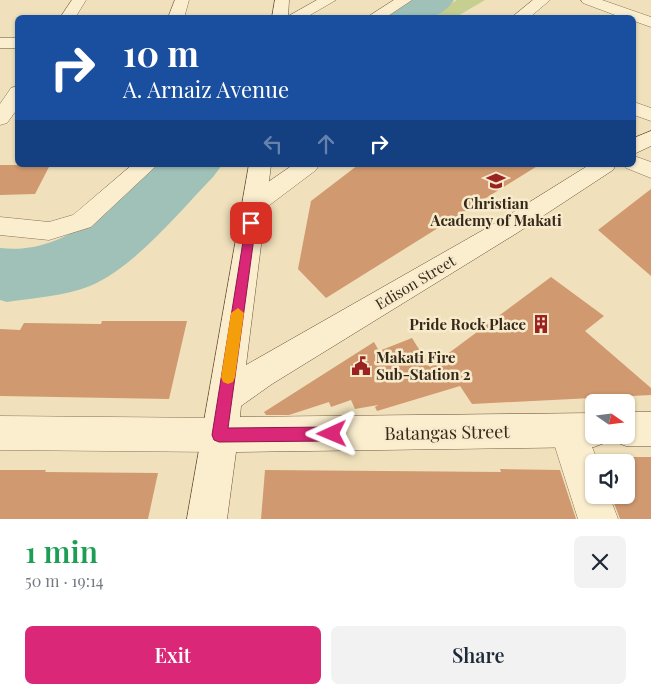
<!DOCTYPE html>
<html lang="en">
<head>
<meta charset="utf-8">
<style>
  body { margin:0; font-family:"Playfair Display",serif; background:#f2f2f3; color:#1f2937; height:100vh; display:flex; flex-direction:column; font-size:19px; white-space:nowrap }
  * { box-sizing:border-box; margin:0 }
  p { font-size:16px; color:#747a83 }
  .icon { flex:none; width:28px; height:28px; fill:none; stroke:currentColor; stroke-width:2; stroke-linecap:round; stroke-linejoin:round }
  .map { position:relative; height:519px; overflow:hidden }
  .drawer { display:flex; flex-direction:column; background:#fff; flex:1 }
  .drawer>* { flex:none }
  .banner { position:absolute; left:15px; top:15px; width:621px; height:152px; border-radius:8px; box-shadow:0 1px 4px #0004; background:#1a4fa0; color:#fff; overflow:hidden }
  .needle { width:32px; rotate:104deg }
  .fabs { position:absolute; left:585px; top:394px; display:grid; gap:10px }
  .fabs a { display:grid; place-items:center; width:50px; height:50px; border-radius:8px; background:#fff; box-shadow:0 1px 4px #0004; font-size:25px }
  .pin { position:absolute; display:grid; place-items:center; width:42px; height:42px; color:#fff; margin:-21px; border-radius:10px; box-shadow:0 2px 8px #0006 }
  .me { position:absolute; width:55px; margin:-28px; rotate:269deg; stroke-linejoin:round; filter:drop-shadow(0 0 4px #0008) }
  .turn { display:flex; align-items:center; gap:18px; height:105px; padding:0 25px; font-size:22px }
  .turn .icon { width:65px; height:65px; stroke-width:2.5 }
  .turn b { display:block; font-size:35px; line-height:42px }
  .lanes { display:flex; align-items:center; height:48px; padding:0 25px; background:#0003; justify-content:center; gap:25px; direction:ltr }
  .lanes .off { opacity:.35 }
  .round { display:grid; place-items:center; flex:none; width:52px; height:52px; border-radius:8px; background:#f2f2f3 }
  .summary { display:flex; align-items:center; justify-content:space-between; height:85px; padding:0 25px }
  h1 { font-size:30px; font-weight:600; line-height:38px; color:#1e9e55 }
  .button { display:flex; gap:10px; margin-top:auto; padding:10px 25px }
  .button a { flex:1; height:58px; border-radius:8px; background:#db2777; color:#fff; font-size:20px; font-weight:600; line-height:58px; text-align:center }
  .button a+a { background:#f2f2f3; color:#1f2937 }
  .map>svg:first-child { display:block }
  .green { fill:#c6ce90 }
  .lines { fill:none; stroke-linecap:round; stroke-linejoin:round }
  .river { fill:#a0c1b7; fill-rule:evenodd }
  .building { fill:#d0996f }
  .street-casing { stroke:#887155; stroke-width:1 }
  .secondary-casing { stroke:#6a5138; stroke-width:1 }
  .street { fill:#fbeecf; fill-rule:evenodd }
  .secondary { fill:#fbeecf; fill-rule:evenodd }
  .route { fill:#db2777; stroke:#8e194d }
  .slow { fill:#f59e0b }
  .labels { text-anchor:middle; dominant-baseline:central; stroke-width:5; stroke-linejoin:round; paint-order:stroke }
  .poi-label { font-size:15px; font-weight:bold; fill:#36281a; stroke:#f7ebcc }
  .street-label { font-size:15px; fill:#36281a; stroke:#f7ebcc }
  .near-street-label { font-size:18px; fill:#36281a; stroke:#f7ebcc }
</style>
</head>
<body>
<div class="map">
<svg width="651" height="519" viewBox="0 0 651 519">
  <rect width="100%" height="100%" fill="#f0e1bc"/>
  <path class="green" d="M 457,0 L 485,0 L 456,17 L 428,17 Z"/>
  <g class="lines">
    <path class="river" d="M 410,0 L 454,0 C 438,24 414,18 388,18 L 393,10 Z
      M 158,165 L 222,165 L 213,177 C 179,212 135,267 90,286 C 64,296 34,298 7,302 L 0,300 L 0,248 C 66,256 112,203 158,165 Z"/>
  </g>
  <path class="building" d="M 0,165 L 50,165 L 35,194 L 0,195 Z
    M 358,165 L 539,165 L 326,298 L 298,269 L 311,201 Z
    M 651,189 L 651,276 L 598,230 Z
    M 551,277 L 604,316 L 585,331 L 651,388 L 651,395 L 472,404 L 460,386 L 377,411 L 375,407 L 378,405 L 355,409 L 351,400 L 331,407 L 329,402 L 289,415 L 266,415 L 264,412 L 374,342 L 379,351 L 412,338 L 430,367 Z
    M 102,321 L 187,321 L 169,399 L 0,396 L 0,329 L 20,330 L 24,323 L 101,324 Z
    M 599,457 L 651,457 L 651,519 L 620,519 L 611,495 L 626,495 L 626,462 L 602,462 Z
    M 500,469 L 560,470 L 576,519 L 261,519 L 265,470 L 501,472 Z
    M 0,470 L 46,470 L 45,472 L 158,473 L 148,519 L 0,519 Z"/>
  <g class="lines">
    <g class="street-casing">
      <path id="street" d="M 72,0 L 86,0 L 75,18 L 60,18 Z
        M 175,0 L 189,0 L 184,18 L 168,18 Z
        M 317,0 L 336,0 L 305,18 L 285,18 Z
        M 394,0 L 412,0 L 385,18 L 366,18 Z
        M 533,0 L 550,0 L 529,18 L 511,18 Z
        M 581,0 L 602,0 L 651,17 L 651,27 L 634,21 L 634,18 L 623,18 L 583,3 Z
        M 18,86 L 18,108 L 7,123 L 0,125 L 0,104 L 11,88 Z
        M 634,102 L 651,108 L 651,121 L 634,115 Z
        M 634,156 L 651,162 L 651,178 L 626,168 L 624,165 L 634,165 Z
        M 132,165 L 157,165 L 91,227 L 49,240 L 0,235 L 0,217 L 49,222 L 73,215 Z
        M 293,165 L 319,165 L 316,170 L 263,210 L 254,212 L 245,210 L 242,204 L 245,198 Z
        M 568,414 L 581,419 L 598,462 L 594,462 L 594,495 L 609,495 L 618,519 L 578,519 L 550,431 L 555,419 Z
        M 0,416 L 219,418 L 232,423 L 237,435 L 232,447 L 219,452 L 0,450 Z"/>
    </g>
    <g class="secondary-casing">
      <path id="secondary" d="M 275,0 L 289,0 L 288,18 L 272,18 Z
        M 0,38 L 18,38 L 18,48 L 0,48 Z
        M 651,131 L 651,146 L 634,154 L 634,138 Z
        M 249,165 L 271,165 L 246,365 L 499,221 L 589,165 L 616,165 L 613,170 L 517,233 L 272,384 L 241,406 L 240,417 L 594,413 L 594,435 L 610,435 L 607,442 L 594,447 L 236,452 L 227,519 L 187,519 Z
        M 626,412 L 651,412 L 651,446 L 626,446 L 613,441 L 611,435 L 626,435 Z"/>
    </g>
    <use href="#street" class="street"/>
    <use href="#secondary" class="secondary"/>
  </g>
  <path class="route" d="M 251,219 L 256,223 L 228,428 L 332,427 L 337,429 L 339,434 L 337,439 L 332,441 L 219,442 L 214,440 L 212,435 L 246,223 Z"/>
  <path class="slow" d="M 238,308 L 244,313 L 235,377 L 233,382 L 228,384 L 223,382 L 221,377 L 231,313 Z"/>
  <defs>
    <g id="school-bare" transform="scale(1.5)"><path d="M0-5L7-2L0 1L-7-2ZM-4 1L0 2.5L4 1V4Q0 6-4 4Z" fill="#9a2221" stroke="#f7ebcc" stroke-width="2.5" paint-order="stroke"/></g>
    <g id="building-bare" transform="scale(1.5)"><path d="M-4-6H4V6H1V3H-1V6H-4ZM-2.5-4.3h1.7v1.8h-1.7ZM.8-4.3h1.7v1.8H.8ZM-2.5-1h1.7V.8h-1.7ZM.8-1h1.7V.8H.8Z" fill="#9a2221" stroke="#f7ebcc" stroke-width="2.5" paint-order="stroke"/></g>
    <g id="civic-bare" transform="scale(1.5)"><path d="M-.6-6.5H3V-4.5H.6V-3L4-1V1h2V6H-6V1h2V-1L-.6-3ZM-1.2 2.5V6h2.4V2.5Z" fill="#9a2221" stroke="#f7ebcc" stroke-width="2.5" paint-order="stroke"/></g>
  </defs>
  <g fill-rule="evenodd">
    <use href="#school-bare" x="496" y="181"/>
    <use href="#building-bare" x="541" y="324"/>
    <use href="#civic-bare" x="361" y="366"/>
  </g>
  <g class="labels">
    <g class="poi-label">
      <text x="496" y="203">Christian<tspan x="496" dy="17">Academy of Makati</tspan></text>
      <text x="526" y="324" text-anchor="end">Pride Rock Place</text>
      <text x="376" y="357" text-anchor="start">Makati Fire<tspan x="376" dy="17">Sub-Station 2</tspan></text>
    </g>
    <g class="street-label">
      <text transform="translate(415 282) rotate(-31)">Edison Street</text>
    </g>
    <g class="near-street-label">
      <text transform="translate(447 432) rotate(-1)">Batangas Street</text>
    </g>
  </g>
</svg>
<div class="fabs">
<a><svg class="needle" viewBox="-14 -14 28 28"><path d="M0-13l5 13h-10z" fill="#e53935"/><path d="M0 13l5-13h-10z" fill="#747a83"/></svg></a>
<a><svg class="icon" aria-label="sound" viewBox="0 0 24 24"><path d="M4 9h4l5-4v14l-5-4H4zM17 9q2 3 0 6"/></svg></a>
</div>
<div class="pin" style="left:251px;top:223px;background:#d93025"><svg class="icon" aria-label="arrive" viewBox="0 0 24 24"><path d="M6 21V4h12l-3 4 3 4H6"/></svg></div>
<svg class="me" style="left:332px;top:434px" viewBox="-20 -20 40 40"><path d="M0-17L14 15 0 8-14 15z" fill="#db2777" stroke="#fff" stroke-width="4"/></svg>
<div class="banner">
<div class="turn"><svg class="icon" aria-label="right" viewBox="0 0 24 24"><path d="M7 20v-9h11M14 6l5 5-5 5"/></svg><div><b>10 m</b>A. Arnaiz Avenue</div></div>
<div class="lanes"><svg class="icon off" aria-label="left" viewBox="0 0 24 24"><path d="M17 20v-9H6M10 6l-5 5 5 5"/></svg><svg class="icon off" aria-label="ahead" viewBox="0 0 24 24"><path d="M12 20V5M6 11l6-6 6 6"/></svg><svg class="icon" aria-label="right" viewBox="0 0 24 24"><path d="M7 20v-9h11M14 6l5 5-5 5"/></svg></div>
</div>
</div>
<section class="drawer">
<div class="summary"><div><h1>1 min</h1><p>50 m · 19:14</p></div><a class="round"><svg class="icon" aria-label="close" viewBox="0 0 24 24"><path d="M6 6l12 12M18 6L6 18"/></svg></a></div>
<div class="button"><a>Exit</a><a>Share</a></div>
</section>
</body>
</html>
